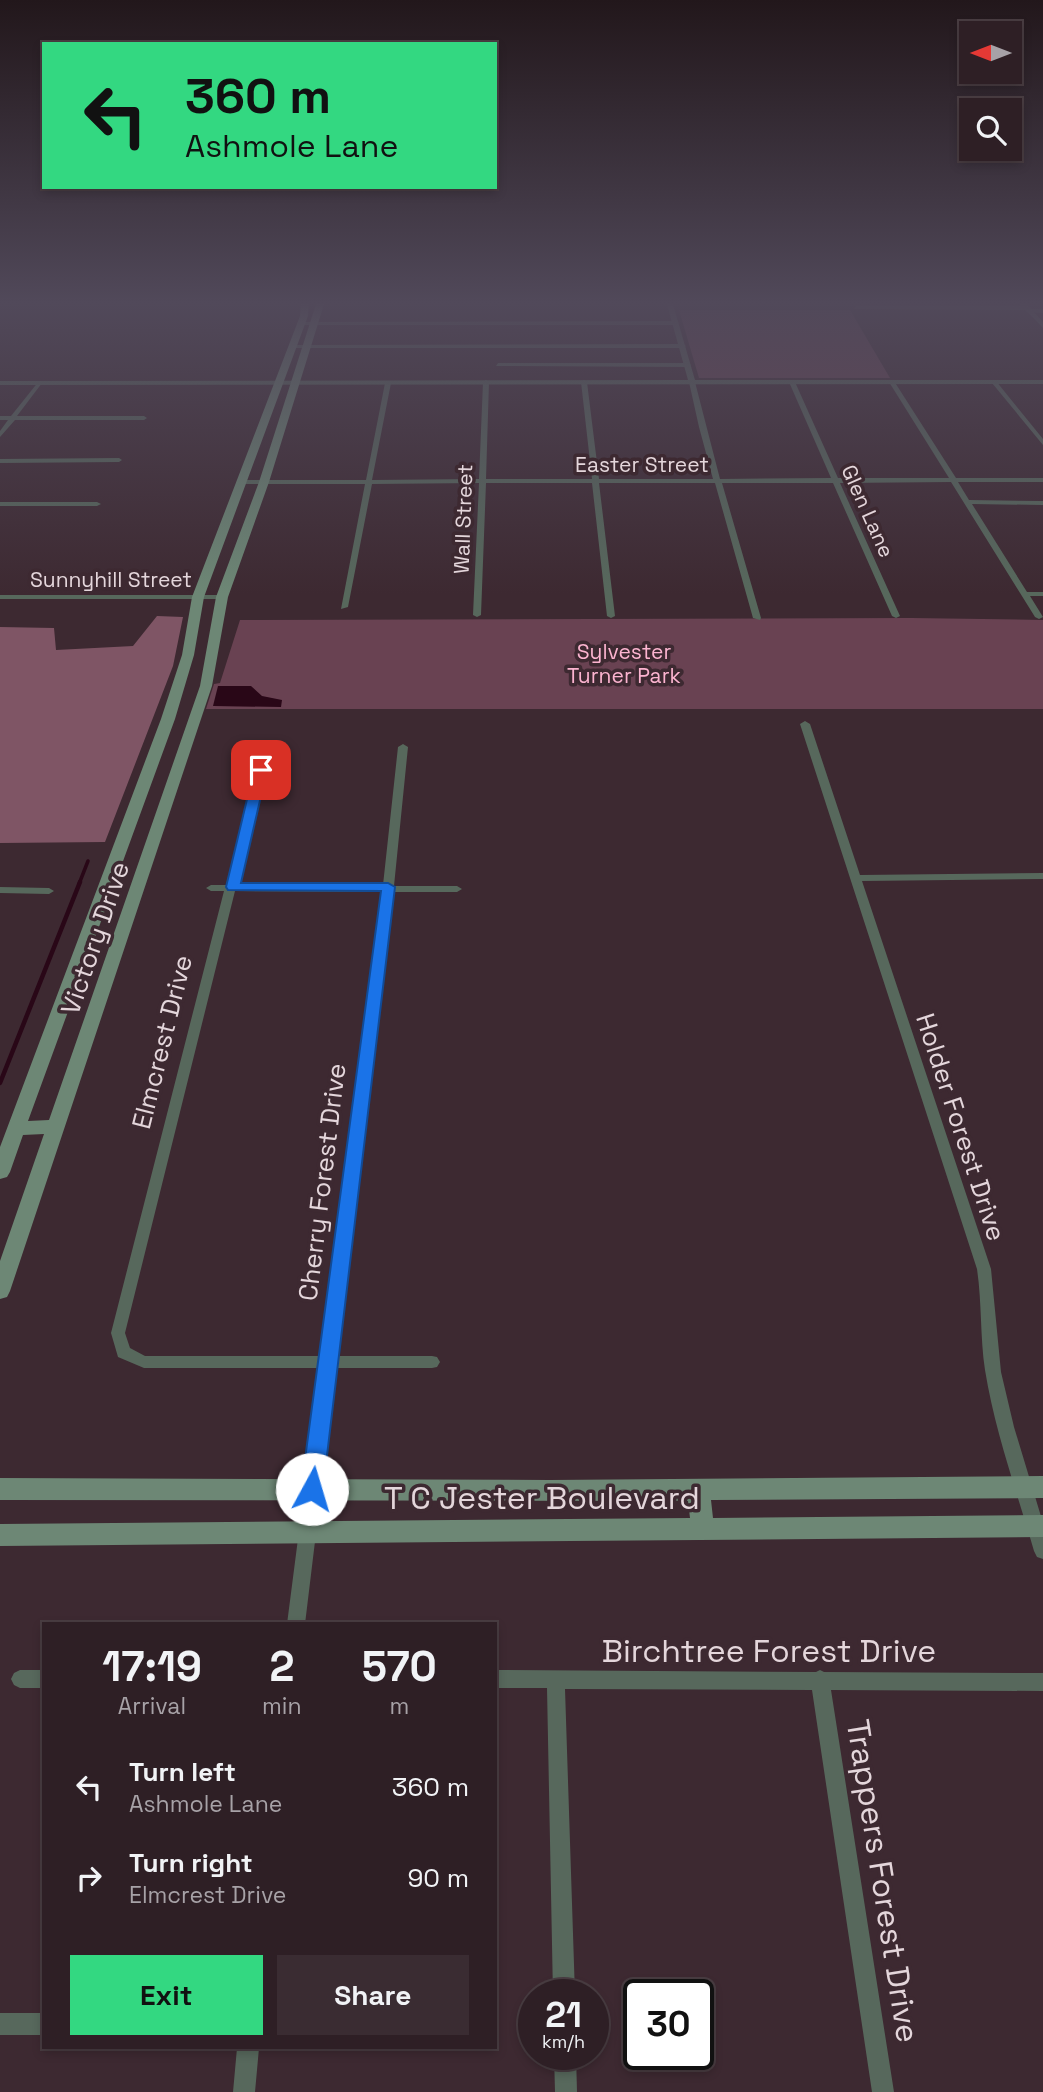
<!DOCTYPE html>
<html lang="en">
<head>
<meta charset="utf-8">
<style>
  body { margin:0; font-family:"Space Grotesk",sans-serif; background:#3a2c32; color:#f1f3f6; height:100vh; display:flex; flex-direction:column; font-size:26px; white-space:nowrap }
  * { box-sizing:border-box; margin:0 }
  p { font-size:23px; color:#a7a2a7 }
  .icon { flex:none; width:38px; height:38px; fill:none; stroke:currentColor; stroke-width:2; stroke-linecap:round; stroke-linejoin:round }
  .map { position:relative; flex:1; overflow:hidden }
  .panel { position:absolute; left:42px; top:1622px; width:455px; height:427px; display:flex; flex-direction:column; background:#2e1f25; border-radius:0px; box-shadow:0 4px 10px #0003,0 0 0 2px #493d42 }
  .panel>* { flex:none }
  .top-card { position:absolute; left:42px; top:42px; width:455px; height:147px; border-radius:0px; box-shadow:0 4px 10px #0003,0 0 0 2px #493d42; background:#33d881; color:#111; overflow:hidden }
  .needle { width:46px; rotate:270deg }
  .controls { position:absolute; left:959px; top:21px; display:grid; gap:14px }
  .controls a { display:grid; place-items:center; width:63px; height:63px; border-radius:0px; background:#2e1f25; box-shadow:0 4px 10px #0003,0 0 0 2px #493d42; font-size:35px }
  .speed { position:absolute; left:518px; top:1979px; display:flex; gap:14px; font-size:35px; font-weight:700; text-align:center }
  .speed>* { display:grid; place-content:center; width:91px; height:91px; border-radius:50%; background:#2e1f25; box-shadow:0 4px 10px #0003,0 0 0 2px #493d42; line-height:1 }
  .speed small { font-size:18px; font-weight:400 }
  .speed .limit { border:4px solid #111; border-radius:10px; background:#fff; color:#111 }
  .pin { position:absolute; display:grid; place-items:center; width:60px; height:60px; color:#fff; margin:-30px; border-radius:14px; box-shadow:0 4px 10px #0006 }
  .me { position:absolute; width:77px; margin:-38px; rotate:6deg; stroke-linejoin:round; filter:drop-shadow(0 0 5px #0008) }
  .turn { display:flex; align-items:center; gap:24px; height:147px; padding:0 28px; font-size:32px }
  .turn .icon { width:91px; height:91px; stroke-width:2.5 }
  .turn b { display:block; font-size:49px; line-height:60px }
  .eta { display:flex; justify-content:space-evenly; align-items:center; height:119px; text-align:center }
  .eta b { font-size:42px; font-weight:600; line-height:49px }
  .button { display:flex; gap:14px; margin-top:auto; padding:14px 28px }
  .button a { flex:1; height:80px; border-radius:0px; background:#33d881; color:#111; font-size:28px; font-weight:600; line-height:80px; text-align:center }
  .button a+a { background:#3a2c32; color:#f1f3f6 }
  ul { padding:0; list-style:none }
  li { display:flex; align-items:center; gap:21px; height:91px; padding:0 28px }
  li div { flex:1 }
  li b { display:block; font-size:26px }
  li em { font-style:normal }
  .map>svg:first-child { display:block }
  .green { fill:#694252 }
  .forest { fill:#7f5565 }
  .water { fill:#290717 }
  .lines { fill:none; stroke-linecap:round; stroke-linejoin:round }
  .stream-far1 { stroke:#290717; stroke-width:3.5 }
  .stream { stroke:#290717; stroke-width:4.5 }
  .minor { fill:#57685c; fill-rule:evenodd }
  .tertiary { fill:#57685c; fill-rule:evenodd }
  .secondary { fill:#6d8775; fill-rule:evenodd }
  .route { fill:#1a73e8; stroke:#114b97; stroke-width:2 }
  .labels { text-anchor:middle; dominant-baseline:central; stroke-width:7; stroke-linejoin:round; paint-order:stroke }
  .far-street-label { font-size:21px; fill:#e4d6db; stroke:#3d2931 }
  .far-park-label { font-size:21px; fill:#fcb4d0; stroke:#3d2931 }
  .street-label { font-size:26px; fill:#e4d6db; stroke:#3d2931 }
  .near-street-label { font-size:32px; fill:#e4d6db; stroke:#3d2931 }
</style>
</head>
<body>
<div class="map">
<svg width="1043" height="2092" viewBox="0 0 1043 2092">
  <rect width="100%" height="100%" fill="#3d2931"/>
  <path class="green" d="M 679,310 L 850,310 L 890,378 L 699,378 Z
    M 911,618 L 1043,620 L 1043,709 L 206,709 L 214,684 L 220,683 L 240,620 Z"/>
  <path class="forest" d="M 157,616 L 183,617 L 173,666 L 105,842 L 0,843 L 0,627 L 54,628 L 56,650 L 133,646 Z"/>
  <path class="water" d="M 218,686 L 251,686 L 262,696 L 282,700 L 281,707 L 213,706 Z"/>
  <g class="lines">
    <path class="stream-far1" d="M 79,884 L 88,861"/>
    <path class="stream" d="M 0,1083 L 80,882"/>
    <path class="minor" d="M 856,306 L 1026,306 L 1029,308 L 1026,310 L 854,309 Z
      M 1028,309 L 1043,309 L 1043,313 L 1026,312 Z
      M 300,322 L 676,321 L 679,323 L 676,325 L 298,325 Z
      M 292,345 L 683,344 L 686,346 L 683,348 L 290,348 Z
      M 498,363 L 688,363 L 691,365 L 688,367 L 496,366 Z
      M 486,380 L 489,382 L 486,479 L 592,479 L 581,382 L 584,380 L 587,382 L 599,479 L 713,479 L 699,427 L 689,382 L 692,380 L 695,382 L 720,479 L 831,478 L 789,382 L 792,380 L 795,382 L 838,478 L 949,478 L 889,382 L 894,381 L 956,478 L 1043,478 L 1043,482 L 958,482 L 969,500 L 1043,501 L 1043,505 L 972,504 L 1027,592 L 1043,592 L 1043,596 L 1030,596 L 1043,617 L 1039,619 L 1035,617 L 951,482 L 840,483 L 900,616 L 896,618 L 892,616 L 833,483 L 722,483 L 761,618 L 760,620 L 753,618 L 715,483 L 599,483 L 615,616 L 611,618 L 607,616 L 592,483 L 486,483 L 481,615 L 477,617 L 473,615 L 479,483 L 372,484 L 348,607 L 341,609 L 365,484 L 241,484 L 238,482 L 241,480 L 366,480 L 385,383 L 388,381 L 391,383 L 372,480 L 479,479 L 483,382 Z
      M 39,381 L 42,383 L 17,416 L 144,416 L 147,418 L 144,420 L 15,420 L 0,437 L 0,431 L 8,420 L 0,420 L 0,416 L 11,416 Z
      M 992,381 L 996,381 L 1043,439 L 1043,445 L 992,383 Z
      M 0,459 L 119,458 L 122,460 L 119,462 L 0,463 Z
      M 0,502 L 97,502 L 101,504 L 97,506 L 0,506 Z
      M 0,595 L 222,595 L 226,597 L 222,599 L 0,599 Z
      M 805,721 L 810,724 L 860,875 L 1043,873 L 1043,879 L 862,881 L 991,1269 L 1001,1372 L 1014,1427 L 1043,1523 L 1043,1559 L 1037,1557 L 1034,1551 C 1017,1492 995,1432 985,1370 C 980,1337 982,1303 977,1269 L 800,724 Z
      M 266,744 L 271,747 L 237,885 L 383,885 L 398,747 L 403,744 L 408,747 L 394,886 L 457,886 L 462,889 L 457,892 L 393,892 L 337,1356 L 432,1356 L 437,1357 L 440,1362 L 437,1367 L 432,1368 L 336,1368 L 305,1624 L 287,1624 L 320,1368 L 144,1368 L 118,1357 L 111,1333 L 224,891 L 211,891 L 206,888 L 211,885 L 226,885 L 261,747 ZM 235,891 L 382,892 L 322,1356 L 145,1356 L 130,1348 L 125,1333 Z
      M 0,887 L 49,888 L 54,891 L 49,894 L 0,893 Z
      M 20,1670 L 44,1670 L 44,1688 L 20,1688 L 14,1685 L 11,1679 L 14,1673 Z
      M 495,1670 L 816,1672 L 820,1670 L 824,1672 L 1043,1673 L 1043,1691 L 831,1690 L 894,2092 L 872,2092 L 812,1690 L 565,1689 L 575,1995 L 553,1995 L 547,1688 L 495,1688 Z
      M 0,2013 L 44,2013 L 44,2035 L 0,2035 Z
      M 237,2048 L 259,2048 L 255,2092 L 233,2092 Z
      M 554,2054 L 576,2054 L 577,2092 L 555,2092 Z"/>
    <path class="tertiary" d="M 666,301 L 672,301 L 695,380 L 1043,380 L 1043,384 L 0,385 L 0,381 L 688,380 Z
      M 1017,301 L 1024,301 L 1043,322 L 1043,328 Z"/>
    <path class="secondary" d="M 301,301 L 309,301 L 308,316 L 204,597 L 194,655 L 175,719 L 28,1121 L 49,1120 L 200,686 L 216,597 L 259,482 L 317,301 L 325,301 L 269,482 L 228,597 L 212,686 L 10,1291 L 7,1297 L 0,1299 L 0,1261 L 44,1134 L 23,1135 L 10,1172 L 7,1177 L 0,1179 L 0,1147 L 161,719 L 182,655 L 192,597 L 300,316 Z
      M 1043,1476 L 1043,1498 L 711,1500 L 713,1518 L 1043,1515 L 1043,1537 L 0,1546 L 0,1524 L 690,1518 L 688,1501 L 0,1500 L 0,1478 L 550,1480 Z"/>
  </g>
  <linearGradient id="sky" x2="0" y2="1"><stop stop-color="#22171b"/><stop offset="0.51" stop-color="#51495a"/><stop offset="1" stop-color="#51495a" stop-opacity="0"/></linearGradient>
  <rect width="1043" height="594" fill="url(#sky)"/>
  <path class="route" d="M 261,767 L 267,770 L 241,883 L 388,883 L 395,887 L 323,1489 L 320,1496 L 312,1499 L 305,1496 L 301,1489 L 381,891 L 228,890 L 226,887 L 254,770 Z"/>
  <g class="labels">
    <g class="far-street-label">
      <text x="642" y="464">Easter Street</text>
      <text transform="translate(868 511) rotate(66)">Glen Lane</text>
      <text transform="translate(463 519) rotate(-88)">Wall Street</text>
      <text x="111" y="579">Sunnyhill Street</text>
    </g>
    <g class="far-park-label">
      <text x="624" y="651">Sylvester<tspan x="624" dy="24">Turner Park</tspan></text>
    </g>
    <g class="street-label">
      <text transform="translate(95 938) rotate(-71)">Victory Drive</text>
      <text transform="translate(162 1042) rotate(-76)">Elmcrest Drive</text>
      <text transform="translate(961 1127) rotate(72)">Holder Forest Drive</text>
      <text transform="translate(322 1182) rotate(-83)">Cherry Forest Drive</text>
    </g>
    <g class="near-street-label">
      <text x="542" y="1498">T C Jester Boulevard</text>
      <text x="769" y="1651">Birchtree Forest Drive</text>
      <text transform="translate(883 1881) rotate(81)">Trappers Forest Drive</text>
    </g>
  </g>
</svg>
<div class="controls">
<a><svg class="needle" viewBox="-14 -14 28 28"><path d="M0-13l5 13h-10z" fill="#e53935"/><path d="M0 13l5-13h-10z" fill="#a7a2a7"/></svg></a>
<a><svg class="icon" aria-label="search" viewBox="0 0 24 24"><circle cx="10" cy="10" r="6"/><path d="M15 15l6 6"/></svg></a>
</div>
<div class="speed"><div>21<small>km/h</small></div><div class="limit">30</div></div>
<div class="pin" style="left:261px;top:770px;background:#d93025"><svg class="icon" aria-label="arrive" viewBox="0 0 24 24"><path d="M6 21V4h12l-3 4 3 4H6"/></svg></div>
<svg class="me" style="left:312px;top:1489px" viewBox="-20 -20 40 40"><circle r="19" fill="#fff"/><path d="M0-13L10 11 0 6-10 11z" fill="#1a73e8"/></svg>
<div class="top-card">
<div class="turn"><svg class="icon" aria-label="left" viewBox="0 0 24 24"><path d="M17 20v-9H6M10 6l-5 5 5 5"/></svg><div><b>360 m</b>Ashmole Lane</div></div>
</div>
<section class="panel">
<div class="eta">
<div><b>17:19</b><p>Arrival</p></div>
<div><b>2</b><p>min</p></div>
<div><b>570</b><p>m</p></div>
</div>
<ul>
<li><svg class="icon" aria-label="left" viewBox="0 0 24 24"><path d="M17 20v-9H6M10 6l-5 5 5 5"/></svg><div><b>Turn left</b><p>Ashmole Lane</p></div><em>360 m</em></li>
<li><svg class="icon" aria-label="right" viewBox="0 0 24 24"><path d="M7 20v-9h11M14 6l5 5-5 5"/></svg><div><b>Turn right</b><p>Elmcrest Drive</p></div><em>90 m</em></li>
</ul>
<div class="button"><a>Exit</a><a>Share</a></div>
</section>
</div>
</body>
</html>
